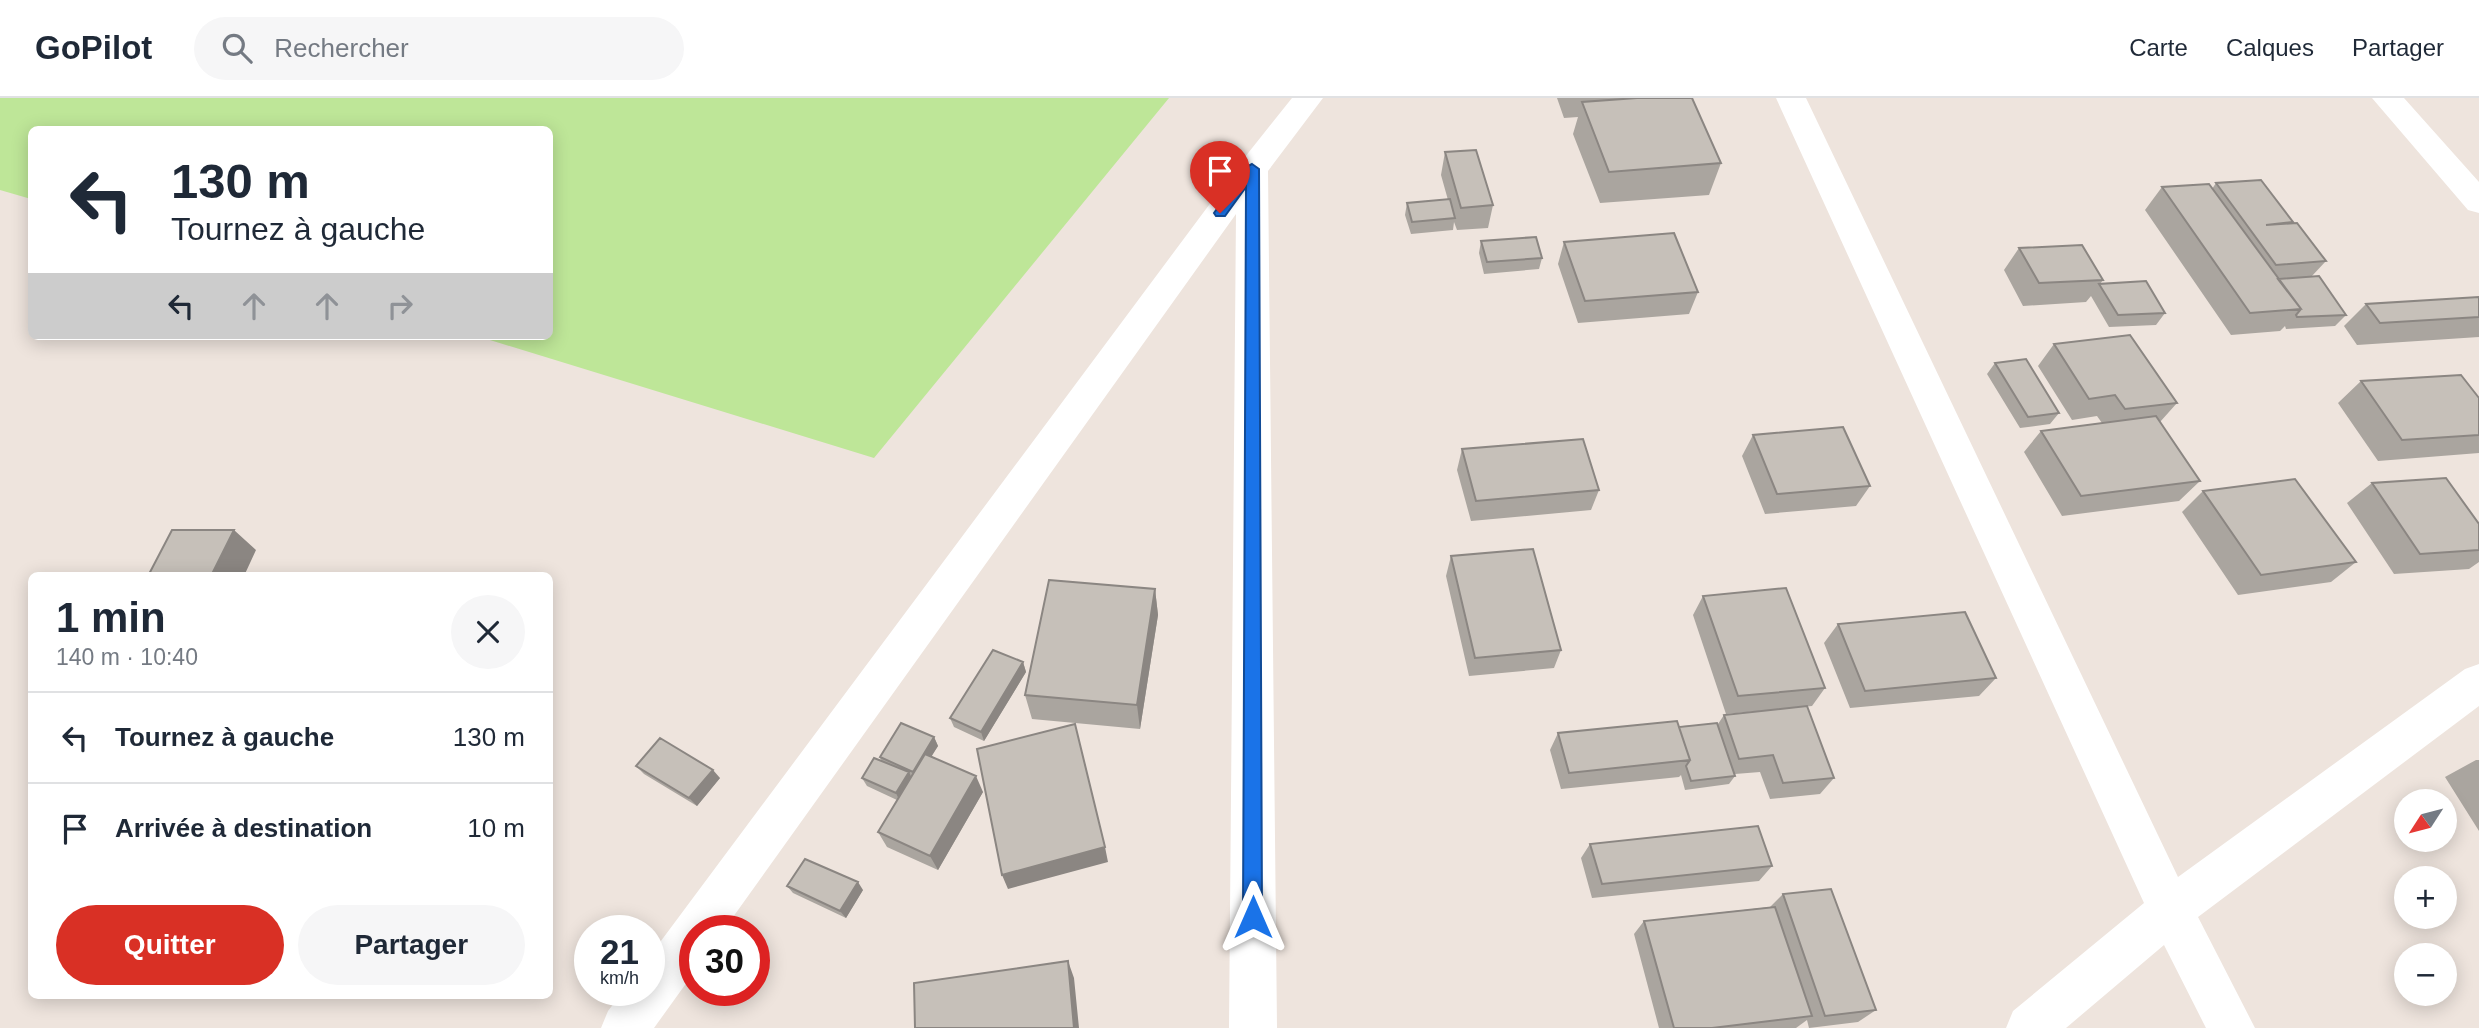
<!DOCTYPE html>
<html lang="fr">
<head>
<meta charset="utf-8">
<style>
  body { margin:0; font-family:Helvetica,sans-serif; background:#f6f6f7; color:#1f2937; height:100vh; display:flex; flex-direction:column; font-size:26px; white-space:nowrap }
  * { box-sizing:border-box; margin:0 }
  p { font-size:23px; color:#747a83 }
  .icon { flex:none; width:38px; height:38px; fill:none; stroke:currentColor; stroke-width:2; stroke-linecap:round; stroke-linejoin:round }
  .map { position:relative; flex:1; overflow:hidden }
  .drawer { position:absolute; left:28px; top:474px; width:525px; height:427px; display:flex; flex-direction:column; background:#fff; border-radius:10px; box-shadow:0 4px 18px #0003 }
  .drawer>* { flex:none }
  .banner { position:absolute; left:28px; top:28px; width:525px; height:214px; border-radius:10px; box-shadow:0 4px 18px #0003; background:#fff; color:#1f2937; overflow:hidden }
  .needle { width:46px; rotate:234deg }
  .buttons { position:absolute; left:2394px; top:691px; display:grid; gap:14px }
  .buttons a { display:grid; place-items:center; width:63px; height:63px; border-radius:50%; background:#fff; box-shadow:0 4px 18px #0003; font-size:35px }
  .speed { position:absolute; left:574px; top:817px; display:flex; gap:14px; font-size:35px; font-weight:700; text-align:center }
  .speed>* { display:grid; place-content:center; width:91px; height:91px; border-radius:50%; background:#fff; box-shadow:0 4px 18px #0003; line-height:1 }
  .speed small { font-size:18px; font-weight:400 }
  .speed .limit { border:10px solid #d22; background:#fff; color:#111 }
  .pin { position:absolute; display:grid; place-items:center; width:60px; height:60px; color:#fff; margin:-72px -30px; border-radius:50% 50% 50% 0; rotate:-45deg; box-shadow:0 0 7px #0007 }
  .pin .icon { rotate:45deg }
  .me { position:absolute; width:77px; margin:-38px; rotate:0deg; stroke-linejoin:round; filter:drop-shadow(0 0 5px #0008) }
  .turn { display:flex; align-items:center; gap:24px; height:147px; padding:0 28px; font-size:32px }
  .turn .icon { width:91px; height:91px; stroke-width:2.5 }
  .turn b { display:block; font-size:49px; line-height:60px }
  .lanes { display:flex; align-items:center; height:66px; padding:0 28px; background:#0003; justify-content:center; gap:35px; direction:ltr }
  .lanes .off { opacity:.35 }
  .round { display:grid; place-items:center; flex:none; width:74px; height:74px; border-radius:37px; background:#f6f6f7 }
  .overview { display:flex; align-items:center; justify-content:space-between; height:119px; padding:0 28px }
  h1 { font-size:42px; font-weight:700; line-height:52px }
  .primary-button { display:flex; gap:14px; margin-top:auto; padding:14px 28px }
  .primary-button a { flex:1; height:80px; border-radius:42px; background:#d93025; color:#fff; font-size:28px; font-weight:700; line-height:80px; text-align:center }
  .primary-button a+a { background:#f6f6f7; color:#1f2937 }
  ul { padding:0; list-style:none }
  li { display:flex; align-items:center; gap:21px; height:91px; padding:0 28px; border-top:2px solid #e0e1e3 }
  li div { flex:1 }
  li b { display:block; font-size:26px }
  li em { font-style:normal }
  header { display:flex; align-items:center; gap:42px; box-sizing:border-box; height:98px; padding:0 35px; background:#fff; border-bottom:2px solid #e0e1e3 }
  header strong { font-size:33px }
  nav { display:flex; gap:38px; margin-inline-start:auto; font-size:24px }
  .search { width:490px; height:63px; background:#f6f6f7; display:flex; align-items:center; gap:18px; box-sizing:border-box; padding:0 24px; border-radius:38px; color:#747a83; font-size:26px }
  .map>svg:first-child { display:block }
  .green { fill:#bee698 }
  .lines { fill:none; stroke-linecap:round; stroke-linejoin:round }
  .minor { fill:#fff; fill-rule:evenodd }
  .wall { fill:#aaa59f }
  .shaded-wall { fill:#8b8682 }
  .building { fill:#c6c0b9; stroke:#8b8682; stroke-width:2 }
  .route { fill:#1a73e8; stroke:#114b97; stroke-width:2 }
</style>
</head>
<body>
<header>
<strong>GoPilot</strong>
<div class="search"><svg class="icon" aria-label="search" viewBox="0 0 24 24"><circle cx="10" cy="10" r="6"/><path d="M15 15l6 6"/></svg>Rechercher</div>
<nav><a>Carte</a><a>Calques</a><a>Partager</a></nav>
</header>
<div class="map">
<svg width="2479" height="930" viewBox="0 0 2479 930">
  <rect width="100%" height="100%" fill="#eee4dd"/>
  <path class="green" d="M 0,0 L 1169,0 L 874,360 L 477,238 L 550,238 L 550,32 L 32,32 L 31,101 L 0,92 Z"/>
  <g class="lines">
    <path class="minor" d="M 1292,0 L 1323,0 L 1268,73 L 1277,930 L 1229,930 L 1236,116 L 723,833 L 695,833 L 695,873 L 654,930 L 601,930 L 608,913 L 624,892 L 649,892 L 649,859 L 1241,64 Z
      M 1776,0 L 1806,0 L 2178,779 L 2465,571 L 2479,566 L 2479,608 L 2198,819 L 2255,930 L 2206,930 L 2164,847 L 2066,930 L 2006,930 L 2013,913 L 2144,805 Z
      M 2372,0 L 2404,0 L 2479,84 L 2479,115 L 2468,112 Z"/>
  </g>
  <path class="wall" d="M 1557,0 L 1692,0 L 1721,65 L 1709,97 L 1600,105 L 1573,36 L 1578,19 L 1564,20 Z
    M 1445,54 L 1493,107 L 1488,130 L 1457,132 L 1454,124 L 1453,132 L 1411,136 L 1405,117 L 1407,105 L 1448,102 L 1441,77 Z
    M 2216,85 L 2293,124 L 2292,125 L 2326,163 L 2311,179 L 2346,217 L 2335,228 L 2286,231 L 2285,228 L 2280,233 L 2231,237 L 2145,112 L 2162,89 L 2212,91 Z
    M 1481,143 L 1542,160 L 1539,171 L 1484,176 L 1479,155 Z
    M 1564,144 L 1698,194 L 1689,216 L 1578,225 L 1558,166 Z
    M 2019,150 L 2103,182 L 2100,186 L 2165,215 L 2156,227 L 2109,229 L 2091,198 L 2086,204 L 2023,208 L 2004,172 Z
    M 2479,199 L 2479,239 L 2357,247 L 2344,228 L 2366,206 Z
    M 2054,246 L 2177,305 L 2160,324 L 2200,383 L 2179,403 L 2062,418 L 2024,354 L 2041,333 L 2102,325 L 2097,318 L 2072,322 L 2038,268 Z
    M 1995,265 L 2059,315 L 2050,326 L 2020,330 L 1987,276 Z
    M 2361,283 L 2479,300 L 2479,355 L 2378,363 L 2338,305 Z
    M 1753,337 L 1870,388 L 1856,408 L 1765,416 L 1742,358 Z
    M 1462,351 L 1599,392 L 1591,412 L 1471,423 L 1457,372 Z
    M 2372,385 L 2479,452 L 2479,464 L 2469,471 L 2394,476 L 2347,405 Z
    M 2203,393 L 2356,464 L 2331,484 L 2238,497 L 2182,414 Z
    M 1451,458 L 1561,552 L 1554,570 L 1469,578 L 1446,478 Z
    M 1155,491 L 1158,517 L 1140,631 L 1032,621 L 1025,597 Z
    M 1703,498 L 1825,590 L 1812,608 L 1726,616 L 1693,517 Z
    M 1838,526 L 1996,580 L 1979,598 L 1850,610 L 1824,545 Z
    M 1023,564 L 1026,574 L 984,643 L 954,629 L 950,620 Z
    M 1724,617 L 1834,680 L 1820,696 L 1770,701 L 1760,674 L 1735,676 L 1735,678 L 1729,686 L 1685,692 L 1681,677 L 1679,679 L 1561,691 L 1550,652 L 1558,635 L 1718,626 Z
    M 934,639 L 938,648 L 931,658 L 983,694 L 938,772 L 887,749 L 878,734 L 897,702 L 867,688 L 862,680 L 881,663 L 880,659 Z
    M 2476,662 L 2479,662 L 2479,733 L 2445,679 Z
    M 636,668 L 720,680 L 697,708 L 644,676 Z
    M 1590,746 L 1772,768 L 1759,783 L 1592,800 L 1581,760 Z
    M 787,788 L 863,792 L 846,820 L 793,795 Z
    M 1783,796 L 1876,912 L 1858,924 L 1809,930 L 1807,922 L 1796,930 L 1659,930 L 1634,836 L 1644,823 L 1770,809 Z"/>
  <path class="shaded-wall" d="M 234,432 L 256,452 L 244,478 L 211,478 Z
    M 1155,491 L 1158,517 L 1140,631 L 1137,607 Z
    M 1023,564 L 1026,574 L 984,643 L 981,634 Z
    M 934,639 L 938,648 L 917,682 L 913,674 Z
    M 713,672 L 720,680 L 697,708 L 689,700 Z
    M 909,674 L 913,683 L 900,704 L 896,695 Z
    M 976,678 L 983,694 L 938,772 L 930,758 Z
    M 1105,749 L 1108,764 L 1008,791 L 1002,777 Z
    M 858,784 L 863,792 L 846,820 L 840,813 Z
    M 1068,863 L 1074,880 L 1079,930 L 1074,930 Z"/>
  <path class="building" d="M 1637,0 L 1692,0 L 1721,65 L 1609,74 L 1582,4 Z
    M 1476,52 L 1493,107 L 1461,110 L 1445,54 Z
    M 2261,82 L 2293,124 L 2266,127 L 2297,125 L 2326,163 L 2276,167 L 2216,85 Z
    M 2209,86 L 2301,211 L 2250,215 L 2162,89 Z
    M 1450,101 L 1455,120 L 1412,124 L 1407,105 Z
    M 1674,135 L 1698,194 L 1585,203 L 1564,144 Z
    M 1536,139 L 1542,160 L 1487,164 L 1481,143 Z
    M 2082,147 L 2103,182 L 2039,185 L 2019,150 Z
    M 2319,178 L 2346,217 L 2297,219 L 2296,217 L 2301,211 L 2278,181 Z
    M 2146,183 L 2165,215 L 2118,217 L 2099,186 Z
    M 2479,199 L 2479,219 L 2380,225 L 2366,206 Z
    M 2130,237 L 2177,305 L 2125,311 L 2115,297 L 2089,301 L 2054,246 Z
    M 2026,261 L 2059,315 L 2028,319 L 1995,265 Z
    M 2461,277 L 2479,300 L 2479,337 L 2402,342 L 2361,283 Z
    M 2156,318 L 2200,383 L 2081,398 L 2041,333 Z
    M 1843,329 L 1870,388 L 1777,396 L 1753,337 Z
    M 1583,341 L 1599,392 L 1476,403 L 1462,351 Z
    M 2446,380 L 2479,426 L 2479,452 L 2420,456 L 2372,385 Z
    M 2295,381 L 2356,464 L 2261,477 L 2203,393 Z
    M 172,432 L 234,432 L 211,478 L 148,478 Z
    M 1533,451 L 1561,552 L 1475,560 L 1451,458 Z
    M 1049,482 L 1155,491 L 1137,607 L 1025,597 Z
    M 1786,490 L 1825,590 L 1738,598 L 1703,498 Z
    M 1965,514 L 1996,580 L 1865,593 L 1838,526 Z
    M 993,552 L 1023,564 L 981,634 L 950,620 Z
    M 1807,608 L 1834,680 L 1783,685 L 1773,657 L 1739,661 L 1724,617 Z
    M 1677,623 L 1690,662 L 1569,675 L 1558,635 Z
    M 901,625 L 934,639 L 913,674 L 880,659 Z
    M 1717,625 L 1735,678 L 1691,683 L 1686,668 L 1690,662 L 1679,629 Z
    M 1075,626 L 1105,749 L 1002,777 L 977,651 Z
    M 660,640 L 713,672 L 689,700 L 636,668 Z
    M 925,656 L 976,678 L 930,758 L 878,734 Z
    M 874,660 L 909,674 L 896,695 L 862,680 Z
    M 1758,728 L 1772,768 L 1602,786 L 1590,746 Z
    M 805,761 L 858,784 L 840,813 L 787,788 Z
    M 1831,791 L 1876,912 L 1825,918 L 1783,796 Z
    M 1775,809 L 1812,918 L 1712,930 L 1674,930 L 1644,823 Z
    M 1068,863 L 1074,930 L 915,930 L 914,885 Z"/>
  <path class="route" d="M 1252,66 L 1259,71 L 1262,819 L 1259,826 L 1253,828 L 1246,826 L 1243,819 L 1246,89 L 1225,118 L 1216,118 L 1214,115 L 1248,68 Z"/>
</svg>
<div class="buttons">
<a><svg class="needle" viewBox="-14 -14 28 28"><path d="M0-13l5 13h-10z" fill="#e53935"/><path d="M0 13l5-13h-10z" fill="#747a83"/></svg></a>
<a>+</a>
<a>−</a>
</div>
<div class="speed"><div>21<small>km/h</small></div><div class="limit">30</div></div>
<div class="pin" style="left:1220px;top:115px;background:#d93025"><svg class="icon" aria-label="arrive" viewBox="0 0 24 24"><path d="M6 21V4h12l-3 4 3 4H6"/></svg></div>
<svg class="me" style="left:1253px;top:819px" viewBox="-20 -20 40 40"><path d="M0-17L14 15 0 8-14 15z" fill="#1a73e8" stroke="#fff" stroke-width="4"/></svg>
<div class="banner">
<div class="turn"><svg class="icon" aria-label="left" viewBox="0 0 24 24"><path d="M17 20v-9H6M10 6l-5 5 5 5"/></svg><div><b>130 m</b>Tournez à gauche</div></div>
<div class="lanes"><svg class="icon" aria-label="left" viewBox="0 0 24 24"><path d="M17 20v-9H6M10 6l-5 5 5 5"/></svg><svg class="icon off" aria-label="ahead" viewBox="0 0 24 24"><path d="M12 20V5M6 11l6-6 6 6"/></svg><svg class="icon off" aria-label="ahead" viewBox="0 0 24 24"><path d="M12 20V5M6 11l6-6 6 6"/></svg><svg class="icon off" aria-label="right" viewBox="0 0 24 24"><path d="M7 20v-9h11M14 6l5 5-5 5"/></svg></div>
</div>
<section class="drawer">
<div class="overview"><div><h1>1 min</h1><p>140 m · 10:40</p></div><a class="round"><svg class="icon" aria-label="close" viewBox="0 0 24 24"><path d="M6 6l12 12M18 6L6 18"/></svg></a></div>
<ul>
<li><svg class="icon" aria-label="left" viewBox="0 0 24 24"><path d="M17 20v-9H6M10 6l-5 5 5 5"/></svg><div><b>Tournez à gauche</b></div><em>130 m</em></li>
<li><svg class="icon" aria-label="arrive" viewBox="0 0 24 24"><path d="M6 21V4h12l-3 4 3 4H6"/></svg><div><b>Arrivée à destination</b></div><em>10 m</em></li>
</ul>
<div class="primary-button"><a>Quitter</a><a>Partager</a></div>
</section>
</div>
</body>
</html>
